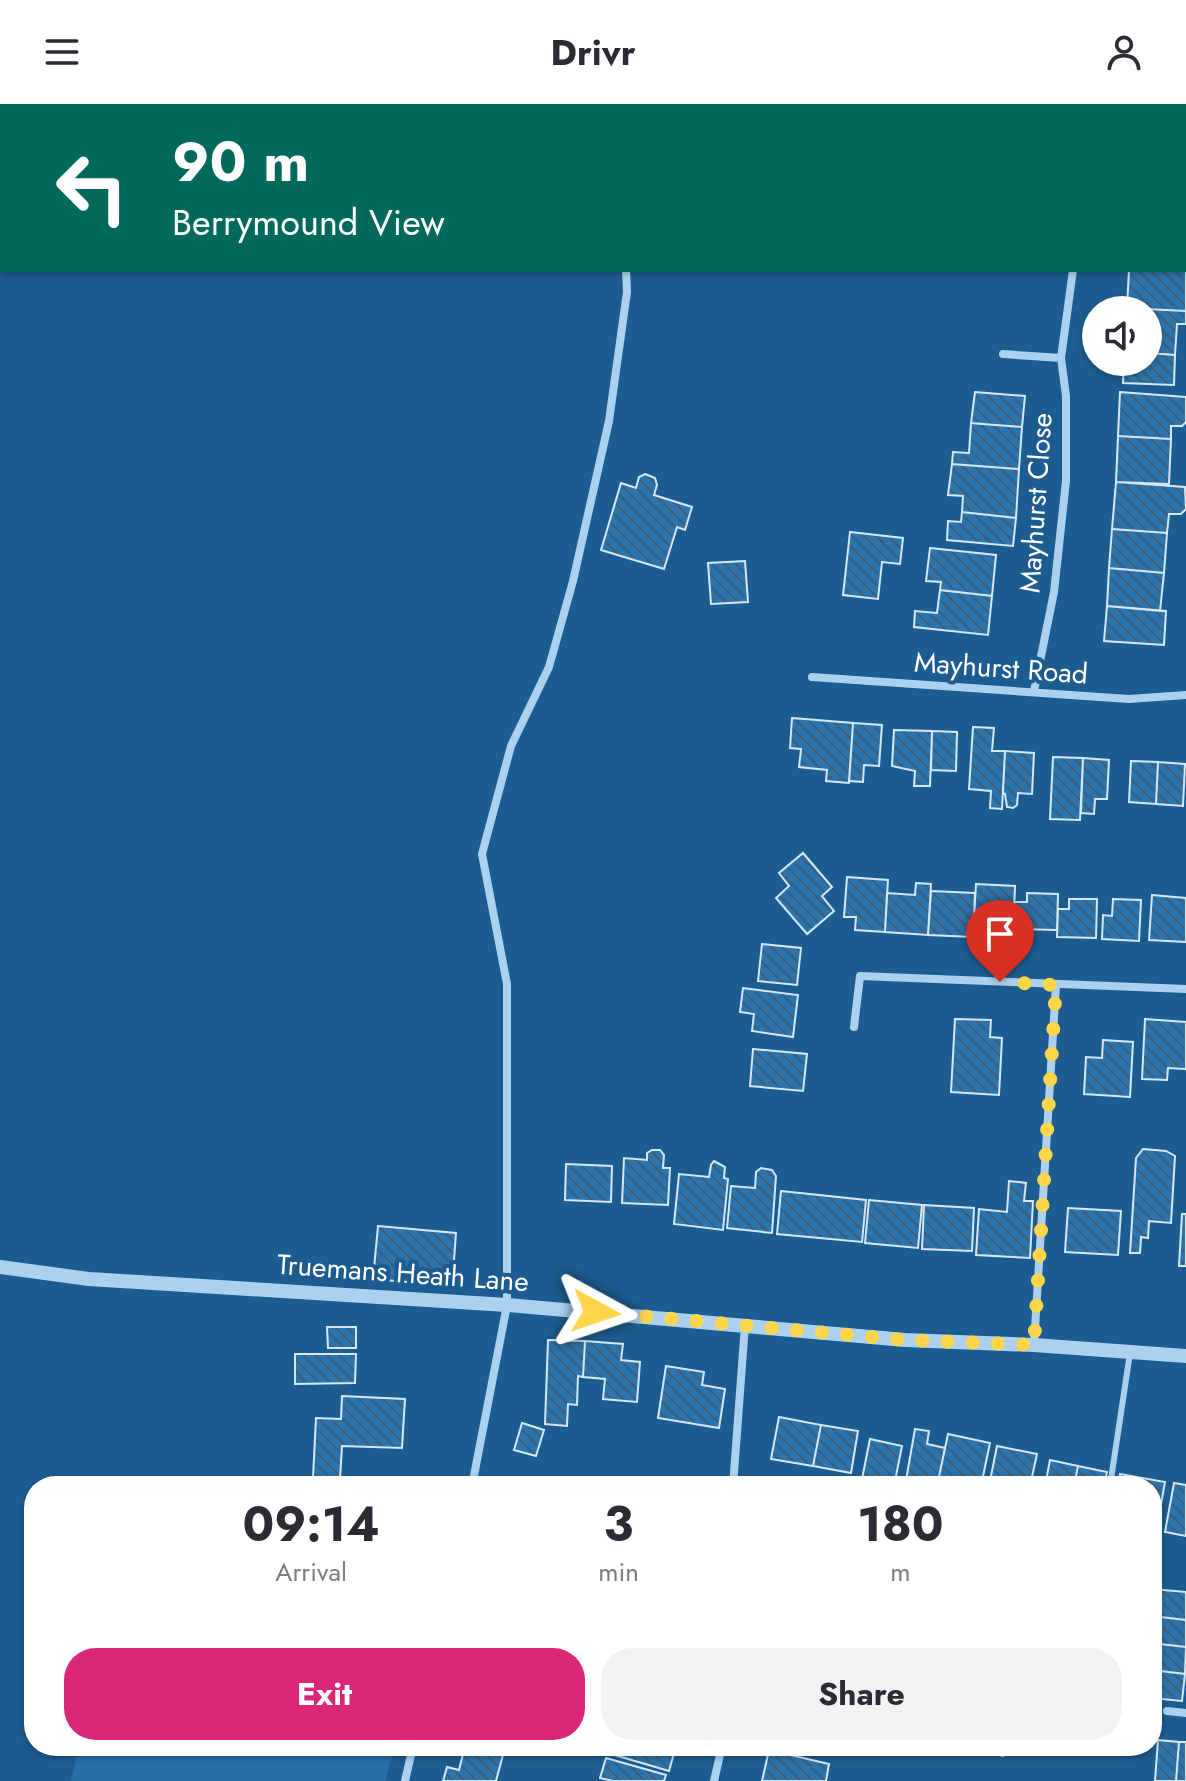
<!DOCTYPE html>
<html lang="en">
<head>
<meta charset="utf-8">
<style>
  body { margin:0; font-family:Jost,sans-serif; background:#f2f2f3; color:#2b2b33; height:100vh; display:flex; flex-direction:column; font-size:30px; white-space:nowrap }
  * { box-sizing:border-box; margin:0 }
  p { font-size:26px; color:#7c7c81 }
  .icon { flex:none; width:44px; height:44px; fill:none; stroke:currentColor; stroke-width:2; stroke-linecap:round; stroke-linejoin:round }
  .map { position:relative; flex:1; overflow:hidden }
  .sheet { position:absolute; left:24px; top:1372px; width:1138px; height:280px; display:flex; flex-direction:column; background:#fff; border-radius:32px; box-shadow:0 2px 6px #0004 }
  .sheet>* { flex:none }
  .hud { position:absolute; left:0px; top:0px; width:1186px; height:168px; box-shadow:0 2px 6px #0004; background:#00695c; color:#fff; overflow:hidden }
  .controls { position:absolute; left:1082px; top:192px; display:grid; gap:16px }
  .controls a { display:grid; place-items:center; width:80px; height:80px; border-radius:50%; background:#fff; box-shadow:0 2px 6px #0004; font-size:40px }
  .pin { position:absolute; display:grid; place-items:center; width:68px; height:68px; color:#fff; margin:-82px -34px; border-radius:50% 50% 50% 0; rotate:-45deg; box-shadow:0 0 8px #0007 }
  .pin .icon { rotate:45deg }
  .me { position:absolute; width:88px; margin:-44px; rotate:95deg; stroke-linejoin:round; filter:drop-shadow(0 0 6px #0008) }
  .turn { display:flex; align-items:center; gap:28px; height:168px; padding:0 40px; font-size:36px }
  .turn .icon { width:104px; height:104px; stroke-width:2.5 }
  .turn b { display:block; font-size:56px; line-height:68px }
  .eta { display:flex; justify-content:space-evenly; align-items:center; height:136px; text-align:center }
  .eta b { font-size:48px; font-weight:700; line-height:56px }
  .button { display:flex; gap:16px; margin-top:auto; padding:16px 40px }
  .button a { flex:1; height:92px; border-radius:32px; background:#db2777; color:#fff; font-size:32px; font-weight:700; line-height:92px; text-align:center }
  .button a+a { background:#f2f2f3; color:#2b2b33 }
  header { display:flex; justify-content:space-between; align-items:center; height:104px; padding:0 40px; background:#fff; font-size:36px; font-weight:700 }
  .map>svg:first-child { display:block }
  .green { fill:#266fa8 }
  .building { fill:url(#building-back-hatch); stroke:#d2e8fa; stroke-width:2 }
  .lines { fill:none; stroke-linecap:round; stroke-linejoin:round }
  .service { stroke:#acd1ee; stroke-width:6 }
  .minor { stroke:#acd1ee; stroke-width:8 }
  .tertiary { stroke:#acd1ee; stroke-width:14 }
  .route { stroke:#ffd54a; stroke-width:14; stroke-dasharray:0 25.2 }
  .labels { text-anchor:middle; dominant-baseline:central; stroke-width:8; stroke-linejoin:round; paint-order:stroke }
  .street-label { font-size:28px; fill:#fff; stroke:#1d5c90 }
</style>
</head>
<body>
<header><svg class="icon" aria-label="menu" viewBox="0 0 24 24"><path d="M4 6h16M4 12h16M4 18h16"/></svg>Drivr<svg class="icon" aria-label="person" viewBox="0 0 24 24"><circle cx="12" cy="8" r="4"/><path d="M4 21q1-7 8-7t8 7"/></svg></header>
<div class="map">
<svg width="1186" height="1677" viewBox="0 0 1186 1677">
  <defs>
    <pattern id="building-back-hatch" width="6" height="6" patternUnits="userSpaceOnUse" patternTransform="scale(2)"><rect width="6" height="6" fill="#2c74ad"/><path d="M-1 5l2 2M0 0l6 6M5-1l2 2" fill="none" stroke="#3e5e78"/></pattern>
  </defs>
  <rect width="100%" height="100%" fill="#1d5c90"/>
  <path class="green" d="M 1042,0 L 1186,0 L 1186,119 L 1184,2 L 1042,2 Z
    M 79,1642 L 395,1642 L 385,1677 L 71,1677 Z"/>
  <path class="building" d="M 1129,166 L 1186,167 L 1186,207 L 1127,204 Z
    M 1127,204 L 1186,207 L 1186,220 L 1177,220 L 1175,251 L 1148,249 L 1148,206 L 1127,206 Z
    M 1148,249 L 1175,251 L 1174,281 L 1123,279 L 1124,258 L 1148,258 Z
    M 975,288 L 1025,292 L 1022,323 L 971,319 Z
    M 1120,288 L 1186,293 L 1186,318 L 1182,322 L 1171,322 L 1171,335 L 1118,332 Z
    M 971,319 L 1022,323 L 1019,365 L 952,360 L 953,348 L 969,349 Z
    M 1118,332 L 1171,335 L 1169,380 L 1116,378 Z
    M 952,360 L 1019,365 L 1016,414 L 962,408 L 963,392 L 948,391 Z
    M 645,370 L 655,374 L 657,381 L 654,391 L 692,403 L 685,426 L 677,423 L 664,465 L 601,446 L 621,379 L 636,384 L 639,373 Z
    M 1116,378 L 1185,383 L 1186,405 L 1181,410 L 1169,410 L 1167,429 L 1112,425 Z
    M 962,408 L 1016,414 L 1013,442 L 947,436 L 948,417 L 961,418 Z
    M 1112,425 L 1167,429 L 1164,469 L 1109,464 Z
    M 850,428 L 903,434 L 900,460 L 882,458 L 878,495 L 843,491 Z
    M 930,444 L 996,451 L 992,492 L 940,486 L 941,478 L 926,477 Z
    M 745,457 L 748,498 L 711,500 L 708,459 Z
    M 1109,464 L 1164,469 L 1160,507 L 1107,502 Z
    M 940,486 L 992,492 L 988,531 L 914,523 L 915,507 L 937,509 Z
    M 1107,502 L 1166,507 L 1164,541 L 1104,537 Z
    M 792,614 L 853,619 L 849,679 L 826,677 L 827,666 L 799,663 L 801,645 L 790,644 Z
    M 853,619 L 882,621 L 879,662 L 864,661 L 863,678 L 849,677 Z
    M 973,623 L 994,624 L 992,647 L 1005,647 L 1002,705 L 990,704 L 991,687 L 969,685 Z
    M 894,626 L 932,627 L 930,682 L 914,682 L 915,667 L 892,662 Z
    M 932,627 L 957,628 L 956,667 L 931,666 Z
    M 1005,647 L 1034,649 L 1032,690 L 1018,689 L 1017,701 L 1013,704 L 1007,703 L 1005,690 L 1003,689 Z
    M 1053,653 L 1083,654 L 1080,716 L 1050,715 Z
    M 1083,654 L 1109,656 L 1107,695 L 1095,695 L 1094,710 L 1081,709 Z
    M 1131,657 L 1158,658 L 1156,700 L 1129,698 Z
    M 1158,658 L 1185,660 L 1183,702 L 1156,700 Z
    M 803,749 L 832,783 L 822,792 L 834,807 L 807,830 L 776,794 L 789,782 L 779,769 Z
    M 847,773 L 888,776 L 885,828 L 855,826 L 856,813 L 844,813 Z
    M 916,779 L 931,780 L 928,831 L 885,828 L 887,789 L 915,791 Z
    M 976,780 L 1015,782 L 1013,835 L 973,833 Z
    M 931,787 L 975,789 L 973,833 L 928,831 Z
    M 1027,789 L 1058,790 L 1057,826 L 1014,825 L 1014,798 L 1027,798 Z
    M 1152,791 L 1186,794 L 1186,838 L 1149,836 Z
    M 1069,795 L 1097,795 L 1096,834 L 1057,833 L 1058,805 L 1069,805 Z
    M 1113,795 L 1141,796 L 1139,837 L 1102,835 L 1103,811 L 1112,812 Z
    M 762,840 L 801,844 L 797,881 L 758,877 Z
    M 743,884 L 798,891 L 793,933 L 752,927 L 754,910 L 740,908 Z
    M 955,915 L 991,916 L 990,933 L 1002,934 L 999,991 L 951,988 Z
    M 1145,915 L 1186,918 L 1186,965 L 1168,964 L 1167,976 L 1142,975 Z
    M 1103,936 L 1133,938 L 1130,993 L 1084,990 L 1086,953 L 1102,954 Z
    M 753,945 L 807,950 L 803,987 L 750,982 Z
    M 1143,1045 L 1166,1047 L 1175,1052 L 1171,1119 L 1149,1117 L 1148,1134 L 1141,1133 L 1140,1149 L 1130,1149 L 1136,1054 Z
    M 652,1046 L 660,1046 L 664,1051 L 663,1064 L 670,1064 L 668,1101 L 622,1099 L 624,1054 L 647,1056 L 647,1049 Z
    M 714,1057 L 725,1063 L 724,1074 L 728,1075 L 723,1126 L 674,1120 L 679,1070 L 709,1073 L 711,1061 Z
    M 566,1060 L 612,1062 L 611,1098 L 565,1096 Z
    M 761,1064 L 772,1066 L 776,1072 L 772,1129 L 727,1124 L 731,1082 L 755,1084 L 756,1068 Z
    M 1009,1077 L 1026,1079 L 1024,1097 L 1033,1097 L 1030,1154 L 976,1151 L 979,1105 L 1007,1108 Z
    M 781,1087 L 866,1096 L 862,1138 L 777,1130 Z
    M 869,1096 L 922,1101 L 918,1144 L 865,1139 Z
    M 924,1101 L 974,1104 L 972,1147 L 922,1145 Z
    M 1068,1104 L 1121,1107 L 1118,1151 L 1065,1148 Z
    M 1182,1110 L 1186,1110 L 1186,1162 L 1179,1162 Z
    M 378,1122 L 456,1129 L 452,1182 L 373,1175 Z
    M 327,1223 L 356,1223 L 356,1244 L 328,1244 Z
    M 548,1236 L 585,1237 L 583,1273 L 578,1272 L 577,1301 L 568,1300 L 567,1322 L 545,1320 Z
    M 585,1237 L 623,1240 L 621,1256 L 640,1258 L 637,1298 L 603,1295 L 605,1275 L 583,1273 Z
    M 295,1250 L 356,1250 L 355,1279 L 295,1280 Z
    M 666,1262 L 704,1268 L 702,1281 L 725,1285 L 719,1324 L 658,1314 Z
    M 342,1292 L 405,1295 L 402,1344 L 342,1342 L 340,1375 L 313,1374 L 316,1314 L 341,1315 Z
    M 779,1313 L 821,1321 L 813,1362 L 771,1355 Z
    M 522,1319 L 544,1326 L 536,1352 L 514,1346 Z
    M 821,1321 L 858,1327 L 851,1369 L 813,1362 Z
    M 915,1325 L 929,1327 L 927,1340 L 945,1344 L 937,1382 L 905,1382 Z
    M 948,1330 L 990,1339 L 981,1382 L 937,1382 Z
    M 870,1335 L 902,1342 L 894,1382 L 861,1380 Z
    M 997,1342 L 1037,1350 L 1030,1382 L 989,1382 Z
    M 1050,1356 L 1078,1362 L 1074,1382 L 1045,1382 Z
    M 1078,1362 L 1107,1368 L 1104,1382 L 1074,1382 Z
    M 1120,1370 L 1165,1378 L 1158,1417 L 1152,1416 L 1152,1382 L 1118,1382 Z
    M 1174,1379 L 1186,1381 L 1186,1432 L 1165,1428 Z
    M 1152,1485 L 1186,1488 L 1186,1516 L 1152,1512 Z
    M 1152,1512 L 1186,1516 L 1186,1543 L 1152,1539 Z
    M 1152,1539 L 1186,1543 L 1185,1570 L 1152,1566 Z
    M 1152,1566 L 1185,1570 L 1182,1597 L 1152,1594 Z
    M 1158,1636 L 1179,1638 L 1176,1677 L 1155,1677 Z
    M 1179,1638 L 1186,1638 L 1186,1677 L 1176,1677 Z
    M 465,1642 L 503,1651 L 496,1677 L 443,1677 L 447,1663 L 459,1666 Z
    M 614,1642 L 676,1642 L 669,1667 L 611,1650 Z
    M 794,1642 L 821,1642 L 819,1648 Z
    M 976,1642 L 1025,1642 L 1023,1649 L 1005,1645 L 1003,1652 L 976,1645 Z
    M 769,1646 L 829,1660 L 826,1677 L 762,1677 Z
    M 606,1654 L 666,1671 L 664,1677 L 613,1677 L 600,1674 Z"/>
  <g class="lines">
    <path class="service" d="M 634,2 L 642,2
      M 1110,1382 L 1130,1249"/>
    <path class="minor" d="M 1003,250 L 1061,254
      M 812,573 L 1129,595 L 1186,591
      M 1034,587 L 1054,488 L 1066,377 L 1066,292 L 1061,254 L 1073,166
      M 854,923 L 860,872 L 1186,885
      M 1034,1241 L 1056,881
      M 472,1382 L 507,1201 L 507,880 L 482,750 L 511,642 L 549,563 L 573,477 L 609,317 L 627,188 L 626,166
      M 733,1382 L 745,1221
      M 1167,1607 L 1186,1609
      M 405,1677 L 413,1642
      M 714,1677 L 722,1642"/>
    <path class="tertiary" d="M 0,1163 L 89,1175 L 507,1201 L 905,1236 L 1034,1241 L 1186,1252"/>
  </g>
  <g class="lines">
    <path class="route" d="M 596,1208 L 905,1236 L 1034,1241 L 1056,881 L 1000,878"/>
  </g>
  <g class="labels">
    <g class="street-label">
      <text transform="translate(1036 399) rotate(-86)">Mayhurst Close</text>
      <text transform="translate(1001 564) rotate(4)">Mayhurst Road</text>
      <text transform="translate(403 1169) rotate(4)">Truemans Heath Lane</text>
    </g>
  </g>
</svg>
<div class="controls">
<a><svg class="icon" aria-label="sound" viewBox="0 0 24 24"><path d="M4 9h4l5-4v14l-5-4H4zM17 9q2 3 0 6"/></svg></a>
</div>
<div class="pin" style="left:1000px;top:878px;background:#d93025"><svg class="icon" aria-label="arrive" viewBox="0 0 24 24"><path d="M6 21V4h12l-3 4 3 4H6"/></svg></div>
<svg class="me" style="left:596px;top:1208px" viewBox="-20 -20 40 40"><path d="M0-17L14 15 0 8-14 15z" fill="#ffd54a" stroke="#fff" stroke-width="4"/></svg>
<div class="hud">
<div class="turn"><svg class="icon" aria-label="left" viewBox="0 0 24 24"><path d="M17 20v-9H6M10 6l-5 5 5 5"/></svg><div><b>90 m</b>Berrymound View</div></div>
</div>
<section class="sheet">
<div class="eta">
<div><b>09:14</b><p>Arrival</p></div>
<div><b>3</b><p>min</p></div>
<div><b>180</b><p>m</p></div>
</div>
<div class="button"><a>Exit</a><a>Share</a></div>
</section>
</div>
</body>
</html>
